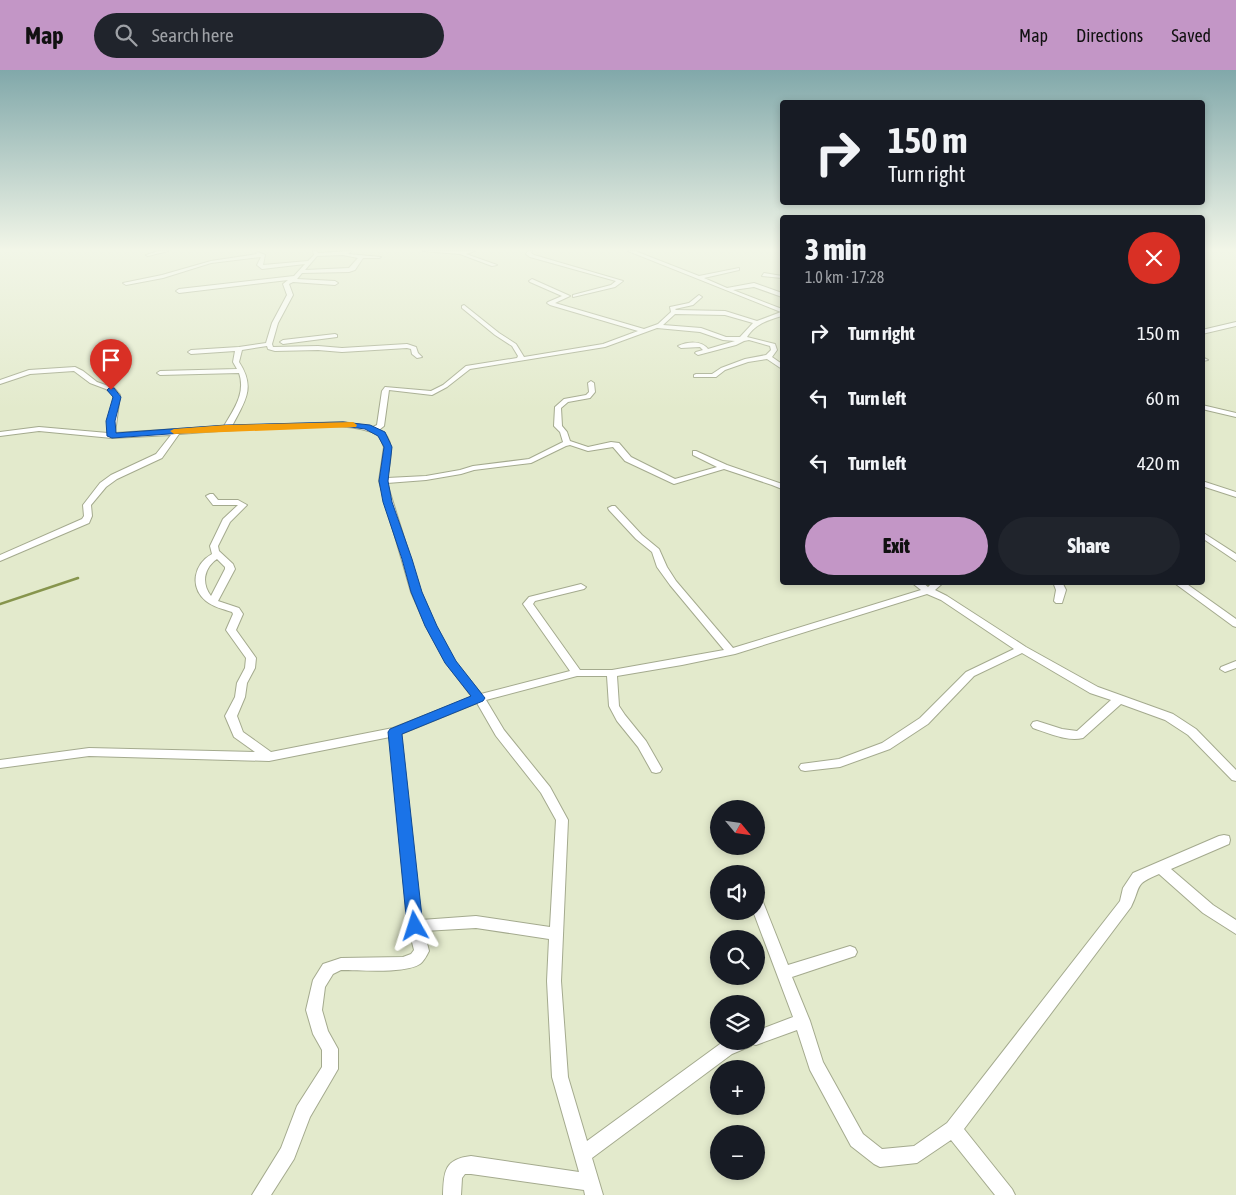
<!DOCTYPE html>
<html lang="en">
<head>
<meta charset="utf-8">
<style>
  body { margin:0; font-family:"Asap Condensed",sans-serif; background:#20242c; color:#f1f3f6; height:100vh; display:flex; flex-direction:column; font-size:19px; white-space:nowrap }
  * { box-sizing:border-box; margin:0 }
  p { font-size:16px; color:#9ea1a6 }
  .icon { flex:none; width:28px; height:28px; fill:none; stroke:currentColor; stroke-width:2; stroke-linecap:round; stroke-linejoin:round }
  .map { position:relative; flex:1; overflow:hidden }
  .panel { position:absolute; left:780px; top:145px; width:425px; height:370px; display:flex; flex-direction:column; background:#171b24; border-radius:5px; box-shadow:0 2px 8px #0003 }
  .panel>* { flex:none }
  .top-card { position:absolute; left:780px; top:30px; width:425px; height:105px; border-radius:5px; box-shadow:0 2px 8px #0003; background:#171b24; color:#f1f3f6; overflow:hidden }
  .needle { width:32px; rotate:119deg }
  .fabs { position:absolute; left:710px; top:730px; display:grid; gap:10px }
  .fabs a { display:grid; place-items:center; width:55px; height:55px; border-radius:50%; background:#171b24; box-shadow:0 2px 8px #0003; font-size:25px }
  .pin { position:absolute; display:grid; place-items:center; width:42px; height:42px; color:#fff; margin:-51px -21px; border-radius:50% 50% 50% 0; rotate:-45deg; box-shadow:0 0 5px #0007 }
  .pin .icon { rotate:45deg }
  .me { position:absolute; width:55px; margin:-28px; rotate:354deg; stroke-linejoin:round; filter:drop-shadow(0 0 4px #0008) }
  .turn { display:flex; align-items:center; gap:18px; height:105px; padding:0 25px; font-size:22px }
  .turn .icon { width:65px; height:65px; stroke-width:2.5 }
  .turn b { display:block; font-size:35px; line-height:42px }
  .round { display:grid; place-items:center; flex:none; width:52px; height:52px; border-radius:26px; background:#20242c }
  .summary { display:flex; align-items:center; justify-content:space-between; height:85px; padding:0 25px }
  h1 { font-size:30px; font-weight:800; line-height:38px }
  .primary-button { display:flex; gap:10px; margin-top:auto; padding:10px 25px }
  .primary-button a { flex:1; height:58px; border-radius:30px; background:#c396c6; color:#111; font-size:20px; font-weight:800; line-height:58px; text-align:center }
  .primary-button a+a { background:#20242c; color:#f1f3f6 }
  ul { padding:0; list-style:none }
  li { display:flex; align-items:center; gap:15px; height:65px; padding:0 25px }
  li div { flex:1 }
  li b { display:block; font-size:19px }
  li em { font-style:normal }
  header { display:flex; align-items:center; gap:30px; box-sizing:border-box; height:70px; padding:0 25px; background:#c396c6; color:#111 }
  header strong { font-size:24px }
  nav { display:flex; gap:28px; margin-inline-start:auto; font-size:18px }
  .search { width:350px; height:45px; background:#20242c; display:flex; align-items:center; gap:12px; box-sizing:border-box; padding:0 18px; border-radius:28px; color:#9ea1a6; font-size:19px }
  .map>svg:first-child { display:block }
  .lines { fill:none; stroke-linecap:round; stroke-linejoin:round }
  .stream { stroke:#87954d; stroke-width:2.5 }
  .street-casing { stroke:#a4aa8e; stroke-width:2 }
  .street { fill:#fff; fill-rule:evenodd }
  .route { fill:#1a73e8; stroke:#114b97 }
  .slow { fill:#f59e0b }
</style>
</head>
<body>
<header>
<strong>Map</strong>
<div class="search"><svg class="icon" aria-label="search" viewBox="0 0 24 24"><circle cx="10" cy="10" r="6"/><path d="M15 15l6 6"/></svg>Search here</div>
<nav><a>Map</a><a>Directions</a><a>Saved</a></nav>
</header>
<div class="map">
<svg width="1236" height="1125" viewBox="0 0 1236 1125">
  <rect width="100%" height="100%" fill="#e3eacc"/>
  <g class="lines">
    <path class="stream" d="M 0,534 L 78,508"/>
    <g class="street-casing">
      <path id="street" d="M 159,181 L 168,181 L 148,186 L 146,185 Z
        M 313,181 L 317,181 L 318,183 L 351,181 L 348,184 L 381,187 L 379,188 L 363,188 L 355,200 L 349,202 L 302,203 L 297,209 L 335,211 L 338,213 L 335,215 L 293,212 L 289,214 L 293,225 L 278,253 L 272,274 L 273,277 L 318,276 L 342,278 L 407,274 L 416,277 L 418,283 L 422,287 L 417,288 L 412,284 L 411,279 L 407,278 L 342,282 L 318,280 L 275,281 L 268,279 L 267,276 L 242,280 L 239,292 C 256,318 245,331 232,356 L 343,352 L 373,357 L 377,355 L 382,321 L 385,317 L 431,321 L 443,315 L 466,296 L 517,288 L 518,286 L 512,276 L 495,265 L 462,238 L 462,236 L 464,235 L 499,263 L 516,274 L 524,287 L 603,274 L 638,261 L 550,235 L 547,233 L 548,232 L 562,226 L 530,212 L 529,211 L 532,209 L 570,226 L 555,233 L 644,259 L 658,254 L 671,242 L 670,237 L 689,233 L 699,225 L 702,227 L 693,235 L 675,239 L 676,240 L 725,241 L 757,251 L 781,242 L 628,181 L 635,181 L 699,206 L 739,198 L 739,200 L 704,208 L 727,218 L 754,213 L 782,223 L 782,227 L 754,217 L 733,220 L 782,239 L 782,246 C 768,250 755,254 747,267 L 775,274 L 777,280 L 772,287 L 782,294 L 782,299 L 767,289 L 748,292 L 725,300 L 716,307 L 694,307 L 694,305 L 696,304 L 712,304 L 721,298 L 745,289 L 766,285 L 771,280 L 770,276 L 749,270 L 744,271 L 736,275 L 698,285 L 695,283 L 696,282 L 703,280 L 700,277 L 681,278 L 678,276 C 687,272 701,270 708,279 L 735,271 L 723,270 L 700,262 L 657,258 L 605,277 L 470,299 L 447,317 L 432,325 L 389,320 L 384,356 L 379,360 C 397,368 390,392 387,408 L 426,406 L 460,400 L 473,396 L 529,389 L 563,372 L 560,362 L 554,356 L 555,337 L 564,329 L 586,325 L 589,322 L 588,313 L 591,311 L 594,313 L 595,322 L 590,328 L 568,332 L 561,338 L 562,356 L 567,362 L 570,371 L 588,377 L 611,372 L 619,373 L 631,387 L 675,409 L 717,397 L 693,385 L 693,381 L 696,381 L 727,395 L 782,414 L 782,419 L 772,415 L 724,399 L 674,414 L 625,391 L 613,377 L 588,381 L 570,375 L 566,376 L 531,393 L 474,400 L 461,404 L 426,410 L 387,413 L 421,522 L 436,556 L 455,592 L 481,624 L 570,601 L 523,534 L 529,527 L 581,514 L 586,517 L 584,519 L 535,531 L 533,534 L 580,600 L 612,600 L 724,580 L 670,515 L 657,497 L 652,482 L 636,469 L 609,440 L 608,438 L 612,436 L 615,436 L 642,465 L 659,479 L 667,497 L 676,511 L 733,578 L 921,520 L 911,512 L 922,512 L 928,517 L 933,512 L 944,512 L 935,520 L 947,526 L 1026,577 L 1098,617 L 1173,644 L 1196,659 L 1236,700 L 1236,711 L 1232,710 L 1188,665 L 1165,650 L 1121,634 L 1083,668 C 1067,672 1048,663 1033,658 L 1031,655 L 1033,652 L 1037,651 L 1062,659 L 1077,661 L 1111,630 L 1090,623 L 1022,583 L 974,606 L 928,654 L 890,679 L 840,697 L 805,701 L 801,700 L 799,697 L 801,694 L 839,689 L 882,673 L 920,648 L 966,602 L 1014,579 L 941,530 L 927,524 L 735,584 L 682,595 L 617,606 L 619,636 L 625,645 L 646,671 L 662,699 L 660,702 L 656,703 L 652,702 L 638,677 L 617,651 L 609,636 L 607,606 L 577,606 L 486,630 L 504,660 L 550,717 L 568,750 L 561,911 L 568,1007 L 587,1071 L 720,974 L 727,971 L 756,971 L 756,961 L 793,947 L 753,841 L 756,841 L 756,826 L 761,828 L 763,832 L 788,895 L 850,876 L 855,878 L 857,882 L 855,886 L 792,907 L 810,951 L 823,992 L 863,1064 L 882,1079 L 914,1076 L 947,1053 L 1120,831 L 1123,818 L 1133,803 L 1219,766 L 1224,765 L 1229,766 L 1230,770 L 1229,774 L 1171,799 L 1213,835 L 1236,850 L 1236,864 L 1203,843 L 1159,804 C 1133,815 1142,815 1131,837 L 964,1059 L 1012,1119 L 1015,1125 L 995,1125 L 951,1070 L 917,1093 L 880,1097 L 874,1094 L 851,1076 L 810,1000 L 797,960 L 756,975 L 752,974 L 751,976 L 732,984 L 592,1088 L 603,1125 L 585,1125 L 584,1120 L 471,1104 L 465,1104 L 462,1108 L 461,1125 L 443,1125 C 444,1102 444,1089 471,1086 L 579,1102 L 552,1007 L 547,911 L 549,869 L 476,858 L 424,861 L 429,881 C 427,885 424,891 420,894 C 405,904 360,900 341,900 L 333,904 L 325,917 L 322,940 L 328,961 L 338,979 L 338,999 L 310,1047 L 294,1089 L 271,1125 L 252,1125 L 281,1078 L 297,1036 L 322,997 L 322,980 L 313,964 L 306,940 L 313,910 L 323,894 L 341,888 L 403,887 L 411,884 L 414,880 L 408,856 L 390,667 L 269,691 L 89,686 L 0,698 L 0,690 L 89,678 L 255,682 L 234,667 L 225,646 L 235,627 L 237,613 L 245,598 L 246,588 L 226,560 L 233,544 L 232,542 C 223,539 213,537 206,531 C 189,517 194,494 212,484 L 210,476 L 223,449 L 238,435 L 213,435 L 206,426 L 210,424 L 213,424 L 218,430 L 238,430 L 247,435 L 230,452 L 218,476 L 219,481 L 233,494 L 235,499 L 218,531 L 239,538 L 243,544 L 236,560 L 256,588 L 255,598 L 247,613 L 245,627 L 237,646 L 243,662 L 271,682 L 393,658 L 472,627 L 446,593 L 426,556 L 411,522 L 379,411 L 384,377 L 379,365 C 350,352 318,357 287,358 C 251,359 215,361 179,364 L 162,388 L 117,409 L 106,417 L 91,435 L 92,446 L 89,453 L 0,491 L 0,485 L 82,449 L 84,446 L 83,435 L 100,413 L 111,405 L 156,384 L 171,365 L 112,368 L 39,361 L 0,366 L 0,362 L 39,357 L 108,363 L 114,325 L 106,319 L 90,313 L 74,301 L 30,304 L 0,314 L 0,310 L 29,300 L 75,297 L 83,301 L 97,312 L 114,318 L 120,325 L 115,363 L 224,356 C 234,339 246,323 239,303 L 160,305 L 157,303 L 160,301 L 237,299 L 233,292 L 235,281 L 191,284 L 188,282 L 191,280 L 239,277 L 266,273 L 272,253 L 287,225 L 283,214 L 288,210 L 179,223 L 176,221 L 179,219 L 294,206 L 305,194 L 262,199 L 257,195 L 261,187 L 211,193 L 163,208 L 126,215 L 123,213 L 162,205 L 211,191 L 257,184 L 256,183 L 258,182 L 265,185 L 263,195 L 308,191 L 314,185 ZM 343,185 L 358,188 L 349,198 L 305,200 L 317,186 ZM 675,244 L 725,245 L 753,253 L 740,267 L 726,267 L 701,258 L 663,255 ZM 217,489 L 225,497 L 225,499 L 211,526 C 201,513 204,498 217,489 ZM 477,633 L 496,666 L 541,723 L 556,750 L 550,857 L 476,846 L 421,850 L 401,664 Z
        M 423,181 L 475,181 L 466,184 L 497,195 L 492,196 L 460,184 Z
        M 528,181 L 532,181 L 531,183 L 534,185 L 623,211 L 615,217 L 573,227 L 573,225 L 611,215 L 616,211 L 530,187 L 526,184 Z
        M 764,203 L 782,206 L 782,208 L 762,206 Z
        M 1236,252 L 1236,256 L 1202,264 L 1202,260 Z
        M 335,264 L 337,265 L 337,267 L 283,274 L 280,272 L 283,270 Z
        M 1202,287 L 1208,290 L 1202,291 Z
        M 1202,335 L 1236,343 L 1236,347 L 1202,339 Z
        M 1202,411 L 1236,422 L 1236,427 L 1202,416 Z
        M 1202,462 L 1236,484 L 1236,491 L 1202,468 Z
        M 1053,512 L 1062,512 L 1066,520 L 1062,533 L 1056,533 L 1054,531 L 1056,520 Z
        M 1173,512 L 1184,512 L 1236,549 L 1236,557 L 1233,556 Z
        M 1236,591 L 1236,598 L 1225,602 L 1220,599 L 1221,597 Z"/>
    </g>
    <use href="#street" class="street"/>
  </g>
  <linearGradient id="sky" x2="0" y2="1"><stop stop-color="#81a8aa"/><stop offset="0.53" stop-color="#f2f6e8"/><stop offset="1" stop-color="#f2f6e8" stop-opacity="0"/></linearGradient>
  <rect width="1236" height="339" fill="url(#sky)"/>
  <path class="route" d="M 109,318 L 114,318 L 121,327 L 115,351 L 116,363 L 226,355 L 343,352 L 370,355 L 385,362 L 392,377 L 388,411 L 392,432 L 412,489 L 422,522 L 437,556 L 456,591 L 485,628 L 483,631 L 402,664 L 423,856 L 420,861 L 415,863 L 409,861 L 407,856 L 388,662 L 390,659 L 471,626 L 445,593 L 425,556 L 411,522 L 402,489 L 383,432 L 379,411 L 384,377 L 378,366 L 365,359 L 343,356 L 226,360 L 112,368 L 107,366 L 106,351 L 113,327 L 107,320 Z"/>
  <path class="slow" d="M 353,352 L 357,355 L 356,357 L 174,364 L 170,361 L 174,359 L 226,355 Z"/>
</svg>
<div class="fabs">
<a><svg class="needle" viewBox="-14 -14 28 28"><path d="M0-13l5 13h-10z" fill="#e53935"/><path d="M0 13l5-13h-10z" fill="#9ea1a6"/></svg></a>
<a><svg class="icon" aria-label="sound" viewBox="0 0 24 24"><path d="M4 9h4l5-4v14l-5-4H4zM17 9q2 3 0 6"/></svg></a>
<a><svg class="icon" aria-label="search" viewBox="0 0 24 24"><circle cx="10" cy="10" r="6"/><path d="M15 15l6 6"/></svg></a>
<a><svg class="icon" aria-label="layers" viewBox="0 0 24 24"><path d="M12 4l9 5-9 5-9-5zM3 14l9 5 9-5"/></svg></a>
<a>+</a>
<a>−</a>
</div>
<div class="pin" style="left:111px;top:320px;background:#d93025"><svg class="icon" aria-label="arrive" viewBox="0 0 24 24"><path d="M6 21V4h12l-3 4 3 4H6"/></svg></div>
<svg class="me" style="left:415px;top:856px" viewBox="-20 -20 40 40"><path d="M0-17L14 15 0 8-14 15z" fill="#1a73e8" stroke="#fff" stroke-width="4"/></svg>
<div class="top-card">
<div class="turn"><svg class="icon" aria-label="right" viewBox="0 0 24 24"><path d="M7 20v-9h11M14 6l5 5-5 5"/></svg><div><b>150 m</b>Turn right</div></div>
</div>
<section class="panel">
<div class="summary"><div><h1>3 min</h1><p>1.0 km · 17:28</p></div><a class="round" style="background:#d93025;color:#fff"><svg class="icon" aria-label="close" viewBox="0 0 24 24"><path d="M6 6l12 12M18 6L6 18"/></svg></a></div>
<ul>
<li><svg class="icon" aria-label="right" viewBox="0 0 24 24"><path d="M7 20v-9h11M14 6l5 5-5 5"/></svg><div><b>Turn right</b></div><em>150 m</em></li>
<li><svg class="icon" aria-label="left" viewBox="0 0 24 24"><path d="M17 20v-9H6M10 6l-5 5 5 5"/></svg><div><b>Turn left</b></div><em>60 m</em></li>
<li><svg class="icon" aria-label="left" viewBox="0 0 24 24"><path d="M17 20v-9H6M10 6l-5 5 5 5"/></svg><div><b>Turn left</b></div><em>420 m</em></li>
</ul>
<div class="primary-button"><a>Exit</a><a>Share</a></div>
</section>
</div>
</body>
</html>
